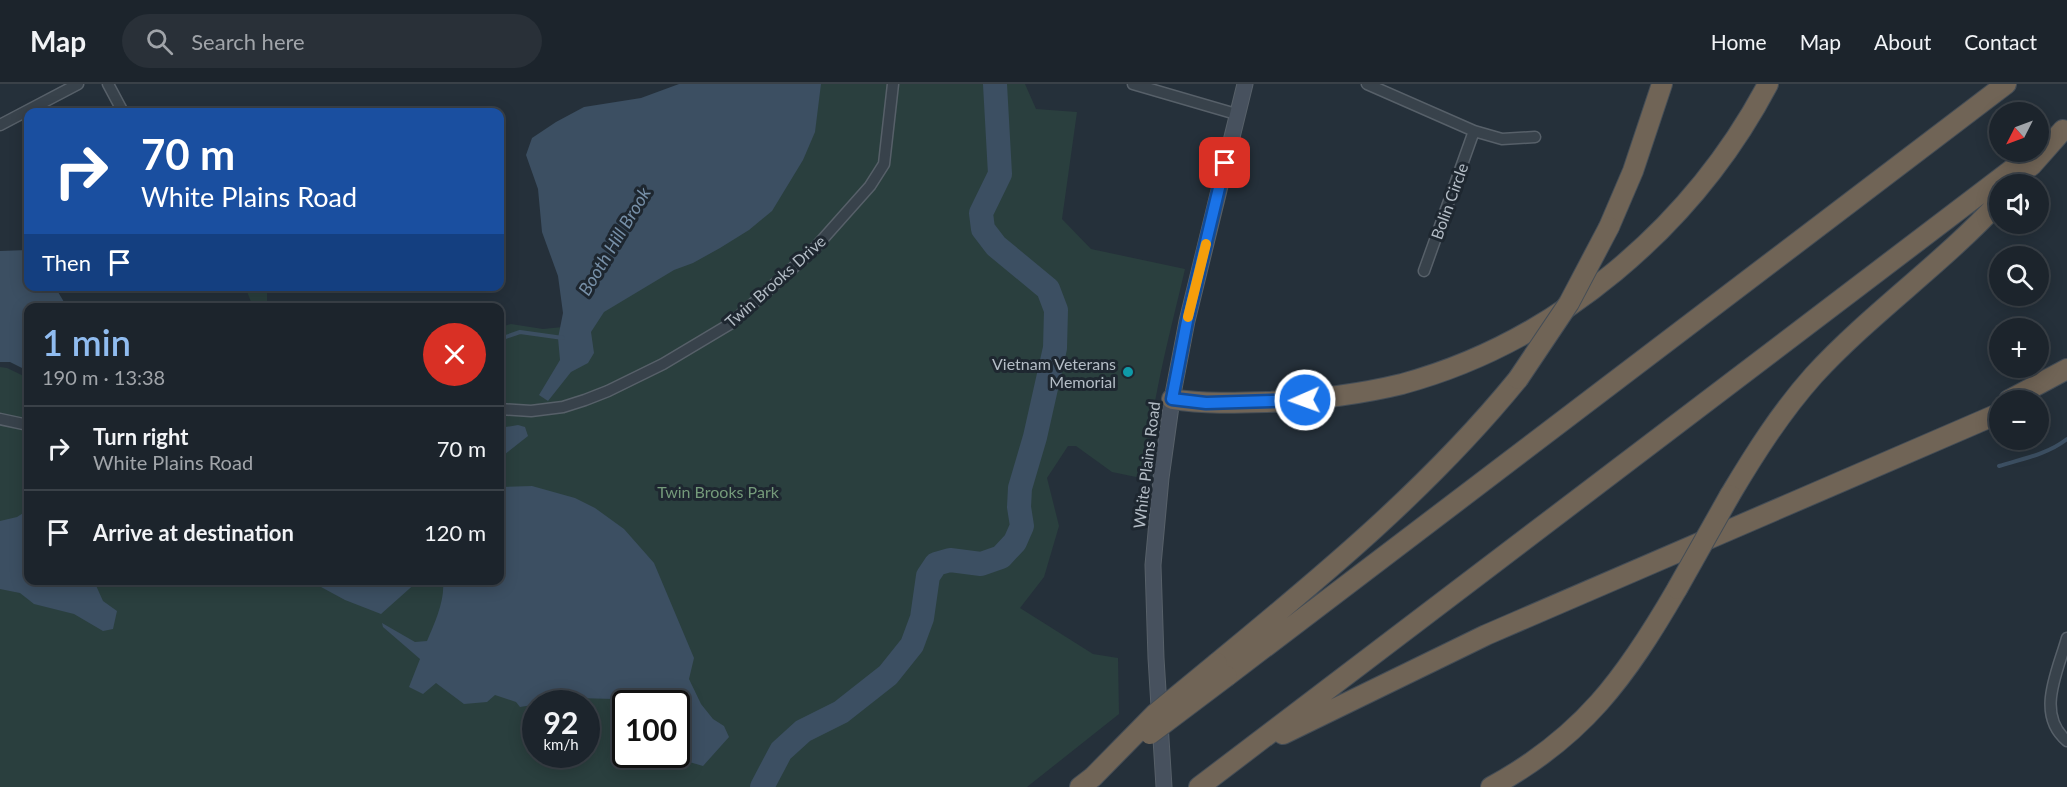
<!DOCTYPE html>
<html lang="en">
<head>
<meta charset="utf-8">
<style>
  body { margin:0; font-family:Lato,sans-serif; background:#293038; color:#f1f3f6; height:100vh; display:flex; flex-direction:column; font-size:22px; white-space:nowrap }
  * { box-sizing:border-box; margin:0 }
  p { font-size:20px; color:#a0a4a9 }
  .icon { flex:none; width:33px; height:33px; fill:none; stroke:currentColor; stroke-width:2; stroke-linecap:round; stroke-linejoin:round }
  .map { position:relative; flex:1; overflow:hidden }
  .drawer { position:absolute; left:24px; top:219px; width:480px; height:282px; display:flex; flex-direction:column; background:#1c242c; border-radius:12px; box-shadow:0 3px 15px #0003,0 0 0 2px #3a4148 }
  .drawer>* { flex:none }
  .banner { position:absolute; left:24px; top:24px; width:480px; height:183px; border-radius:12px; box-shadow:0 3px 15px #0003,0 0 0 2px #3a4148; background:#1a4fa0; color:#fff; overflow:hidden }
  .needle { width:39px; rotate:228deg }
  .buttons { position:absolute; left:1989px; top:18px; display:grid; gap:12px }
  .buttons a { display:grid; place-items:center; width:60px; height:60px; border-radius:50%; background:#1c242c; box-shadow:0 3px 15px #0003,0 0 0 2px #3a4148; font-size:30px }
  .speed { position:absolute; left:522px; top:606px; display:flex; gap:12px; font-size:30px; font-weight:700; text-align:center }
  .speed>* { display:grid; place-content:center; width:78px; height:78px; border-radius:50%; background:#1c242c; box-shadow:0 3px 15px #0003,0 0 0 2px #3a4148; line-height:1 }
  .speed small { font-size:15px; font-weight:400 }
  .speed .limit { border:3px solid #111; border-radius:9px; background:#fff; color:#111 }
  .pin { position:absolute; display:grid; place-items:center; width:51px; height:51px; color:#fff; margin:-26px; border-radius:12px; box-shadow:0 3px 9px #0006 }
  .me { position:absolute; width:66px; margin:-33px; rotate:268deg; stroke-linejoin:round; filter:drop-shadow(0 0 4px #0008) }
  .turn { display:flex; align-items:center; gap:21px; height:126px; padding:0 18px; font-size:27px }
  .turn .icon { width:78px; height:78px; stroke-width:2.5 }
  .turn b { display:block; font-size:42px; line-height:51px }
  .then { display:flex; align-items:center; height:57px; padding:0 18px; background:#0003; gap:12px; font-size:22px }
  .round { display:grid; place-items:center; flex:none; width:63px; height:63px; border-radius:32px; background:#293038 }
  .summary { display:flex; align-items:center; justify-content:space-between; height:102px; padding:0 18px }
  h1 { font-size:36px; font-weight:600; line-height:45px; color:#90bcf0 }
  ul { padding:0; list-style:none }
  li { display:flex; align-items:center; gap:18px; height:84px; padding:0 18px; border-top:2px solid #3a4148 }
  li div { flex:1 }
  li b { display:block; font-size:22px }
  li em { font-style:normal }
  header { display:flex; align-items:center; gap:36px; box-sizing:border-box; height:84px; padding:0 30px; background:#1c242c; border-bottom:2px solid #3a4148 }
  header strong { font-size:28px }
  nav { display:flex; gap:33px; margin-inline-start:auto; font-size:21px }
  .search { width:420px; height:54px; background:#293038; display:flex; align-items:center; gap:15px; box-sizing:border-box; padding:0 21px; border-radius:33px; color:#a0a4a9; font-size:22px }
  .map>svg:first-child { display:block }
  .green { fill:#2a3f3e; fill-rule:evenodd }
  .water { fill:#3c4f62 }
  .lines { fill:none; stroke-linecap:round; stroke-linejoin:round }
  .stream { stroke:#3c4f62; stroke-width:4 }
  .river { stroke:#3c4f62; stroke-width:24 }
  .street-casing { stroke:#576069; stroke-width:13 }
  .secondary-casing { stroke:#576069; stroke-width:17 }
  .highway-casing { stroke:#444d56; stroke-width:22 }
  .street { stroke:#38424b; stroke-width:10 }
  .secondary { stroke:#47515e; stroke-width:15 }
  .highway { stroke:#706456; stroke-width:20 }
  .highway-bridge-casing { stroke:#444d56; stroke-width:22; stroke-linecap:butt }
  .highway-bridge { stroke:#706456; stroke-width:20 }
  .route-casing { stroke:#114b97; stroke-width:15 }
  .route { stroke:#1a73e8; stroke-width:10 }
  .slow { stroke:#f59e0b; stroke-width:10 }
  .culture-dot { fill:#0f9aa8; stroke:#1e2730; stroke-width:2 }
  .labels { text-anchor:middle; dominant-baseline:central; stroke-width:6; stroke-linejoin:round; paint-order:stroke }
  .street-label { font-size:16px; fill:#b4bdc6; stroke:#1e2730 }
  .poi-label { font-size:16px; fill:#b4bdc6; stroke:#1e2730; text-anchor:end }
  .park-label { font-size:16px; fill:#749a7a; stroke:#1e2730 }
  .water-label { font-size:18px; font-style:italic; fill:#7790a8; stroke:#1e2730 }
</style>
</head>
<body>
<header>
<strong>Map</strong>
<div class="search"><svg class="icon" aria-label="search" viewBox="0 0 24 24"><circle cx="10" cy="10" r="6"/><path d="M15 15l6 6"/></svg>Search here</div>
<nav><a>Home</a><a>Map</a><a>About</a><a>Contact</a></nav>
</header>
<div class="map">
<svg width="2067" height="703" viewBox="0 0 2067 703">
  <rect width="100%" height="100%" fill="#25303a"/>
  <path class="green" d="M 808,0 L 1025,0 L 1036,25 L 1077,28 L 1062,135 L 1091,165 L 1185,185 C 1169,254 1149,324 1146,395 L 1112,388 L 1076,362 L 1068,362 L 1047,394 L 1059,442 L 1044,493 L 1020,524 L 1093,570 L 1118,574 L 1119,630 L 1027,703 L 0,703 L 0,283 L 7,284 L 28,294 L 28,496 L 500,496 L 500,243 L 511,240 L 543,245 L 582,241 ZM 536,620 L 586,620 L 586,670 L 536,670 ZM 626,620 L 676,620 L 676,670 L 626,670 Z
    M 256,202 L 267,203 L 267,223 L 253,223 L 246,205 Z"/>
  <path class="water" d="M 679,0 L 821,0 L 815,48 L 803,76 L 772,127 L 749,146 L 720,164 L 693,179 L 674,186 L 604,228 L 591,248 L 594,269 L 588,279 L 571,288 L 548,317 L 539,311 L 560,276 L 558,254 L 563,229 L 558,192 L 542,148 L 538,105 L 526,71 L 532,54 L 556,38 L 584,23 L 641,14 Z
    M 28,166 L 28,202 L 55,203 L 67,223 L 28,224 L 28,287 L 10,278 L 0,278 L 0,167 Z
    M 518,341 L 525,343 L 528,352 L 500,374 L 500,344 Z
    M 532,402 L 575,414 L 595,424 L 624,445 L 654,479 L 694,574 L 689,595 L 701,620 L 713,635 L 724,642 L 729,653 L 703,682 L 669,672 L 668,671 L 676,670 L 676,620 L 630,620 L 615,615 L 575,614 L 520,623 L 516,618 L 495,611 L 487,618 L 464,620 L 436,599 L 423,610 L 409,603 L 420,575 L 383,543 L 382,539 L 415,558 L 427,557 C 435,538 445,517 443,497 L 500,496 L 500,403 Z
    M 28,426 L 28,496 L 94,497 L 103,517 L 117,527 L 113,545 L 103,547 L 74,530 L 34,520 L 20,509 L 0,505 L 0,437 L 17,433 Z
    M 310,497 L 418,497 L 381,530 L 345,516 Z"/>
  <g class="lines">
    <path class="stream" d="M 500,255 L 520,248 L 563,254
      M 1999,382 C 2022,375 2048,370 2067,355"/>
    <path class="river" d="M 762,703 L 781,667 L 803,647 L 841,628 L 888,591 L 912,561 L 922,534 L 928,492 L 936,480 L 950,476 L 981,480 L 1001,473 L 1015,458 L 1022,442 L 1019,423 L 1020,404 L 1035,353 L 1055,264 L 1056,226 L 1048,205 L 996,162 L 983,145 L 981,129 L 1000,90 L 995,0"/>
    <g class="street-casing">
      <path id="street" d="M 108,0 L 123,28
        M 1133,0 L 1236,30
        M 1367,0 L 1474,47 L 1502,55 L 1535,53
        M 0,41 L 78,0
        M 1424,187 L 1474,47
        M 500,325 L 531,327 L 563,323 L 585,316 L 608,307 L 663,280 L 730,240 L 814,165 L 870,102 L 884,80 L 893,0
        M 0,335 L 28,341
        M 2067,554 C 2058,587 2035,630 2067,657"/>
    </g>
    <g class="secondary-casing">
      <path id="secondary" d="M 1164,703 L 1156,574 L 1153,481 L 1161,394 L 1172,315 L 1187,237 L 1245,0"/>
    </g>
    <g class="highway-casing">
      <path id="highway" d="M 2031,82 L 2063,46
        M 1609,143 L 1633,87 L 1662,0
        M 1172,315 C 1203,320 1235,319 1267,318 C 1313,316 1357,311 1402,300 C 1557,258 1693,142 1768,0
        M 2009,316 L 2067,285
        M 1730,411 C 1755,369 1781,328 1814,291 C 1871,229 1942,180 2000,117
        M 1217,579 C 1324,491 1431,402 1518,295
        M 1227,592 L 2006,0
        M 1283,650 L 1486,551 L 2000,329
        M 1080,703 L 1093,693
        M 1199,703 L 2035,68
        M 1491,703 C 1583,653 1626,593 1677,505"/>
    </g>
    <use href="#street" class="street"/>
    <use href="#secondary" class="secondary"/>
    <use href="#highway" class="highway"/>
    <g class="highway-bridge-casing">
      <path id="highway-bridge" d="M 1518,295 L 1569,219 L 1609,143
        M 1677,505 L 1730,411
        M 1150,650 L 1227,592
        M 1093,693 L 1155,630 L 1217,579"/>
    </g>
    <use href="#highway-bridge" class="highway-bridge"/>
  </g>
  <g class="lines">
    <g class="route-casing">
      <path id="route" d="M 1225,79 L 1187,237 L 1172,315 L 1206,319 L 1305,316"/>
    </g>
    <use href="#route" class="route"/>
    <path class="slow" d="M 1188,233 L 1206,160"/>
  </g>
  <circle class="culture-dot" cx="1128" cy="288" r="6"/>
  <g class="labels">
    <g class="street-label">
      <text transform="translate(1449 117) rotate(-70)">Bolin Circle</text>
      <text transform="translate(775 197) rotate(-42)">Twin Brooks Drive</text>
      <text transform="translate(1146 381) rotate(-83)">White Plains Road</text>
    </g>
    <g class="poi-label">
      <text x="1116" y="279">Vietnam Veterans<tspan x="1116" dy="18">Memorial</tspan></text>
    </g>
    <g class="park-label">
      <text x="718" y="407">Twin Brooks Park</text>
    </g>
    <g class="water-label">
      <text transform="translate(614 157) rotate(-59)">Booth Hill Brook</text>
    </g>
  </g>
</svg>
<div class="buttons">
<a><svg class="needle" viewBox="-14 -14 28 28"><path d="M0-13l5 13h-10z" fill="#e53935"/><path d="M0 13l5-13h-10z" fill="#a0a4a9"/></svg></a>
<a><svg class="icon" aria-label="sound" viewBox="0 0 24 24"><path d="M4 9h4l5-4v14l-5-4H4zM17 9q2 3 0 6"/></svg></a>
<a><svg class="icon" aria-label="search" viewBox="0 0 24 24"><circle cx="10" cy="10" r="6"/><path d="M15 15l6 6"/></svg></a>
<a>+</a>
<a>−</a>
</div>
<div class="speed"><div>92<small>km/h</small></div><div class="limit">100</div></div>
<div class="pin" style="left:1225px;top:79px;background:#d93025"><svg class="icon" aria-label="arrive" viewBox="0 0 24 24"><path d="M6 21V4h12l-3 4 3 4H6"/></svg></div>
<svg class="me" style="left:1305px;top:316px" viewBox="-20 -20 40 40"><circle r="17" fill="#1a73e8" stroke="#fff" stroke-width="3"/><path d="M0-11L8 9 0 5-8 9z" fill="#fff"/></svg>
<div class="banner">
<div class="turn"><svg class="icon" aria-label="right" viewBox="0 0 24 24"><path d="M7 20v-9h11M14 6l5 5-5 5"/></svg><div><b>70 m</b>White Plains Road</div></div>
<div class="then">Then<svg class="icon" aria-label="arrive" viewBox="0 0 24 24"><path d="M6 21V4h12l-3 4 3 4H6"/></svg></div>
</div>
<section class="drawer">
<div class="summary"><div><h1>1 min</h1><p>190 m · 13:38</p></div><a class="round" style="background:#d93025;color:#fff"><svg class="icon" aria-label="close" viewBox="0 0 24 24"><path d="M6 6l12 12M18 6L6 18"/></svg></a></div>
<ul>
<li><svg class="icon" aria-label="right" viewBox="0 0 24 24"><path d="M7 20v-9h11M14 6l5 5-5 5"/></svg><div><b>Turn right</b><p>White Plains Road</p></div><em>70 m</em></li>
<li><svg class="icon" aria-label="arrive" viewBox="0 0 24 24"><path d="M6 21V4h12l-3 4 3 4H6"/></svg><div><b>Arrive at destination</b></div><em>120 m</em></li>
</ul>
</section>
</div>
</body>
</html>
